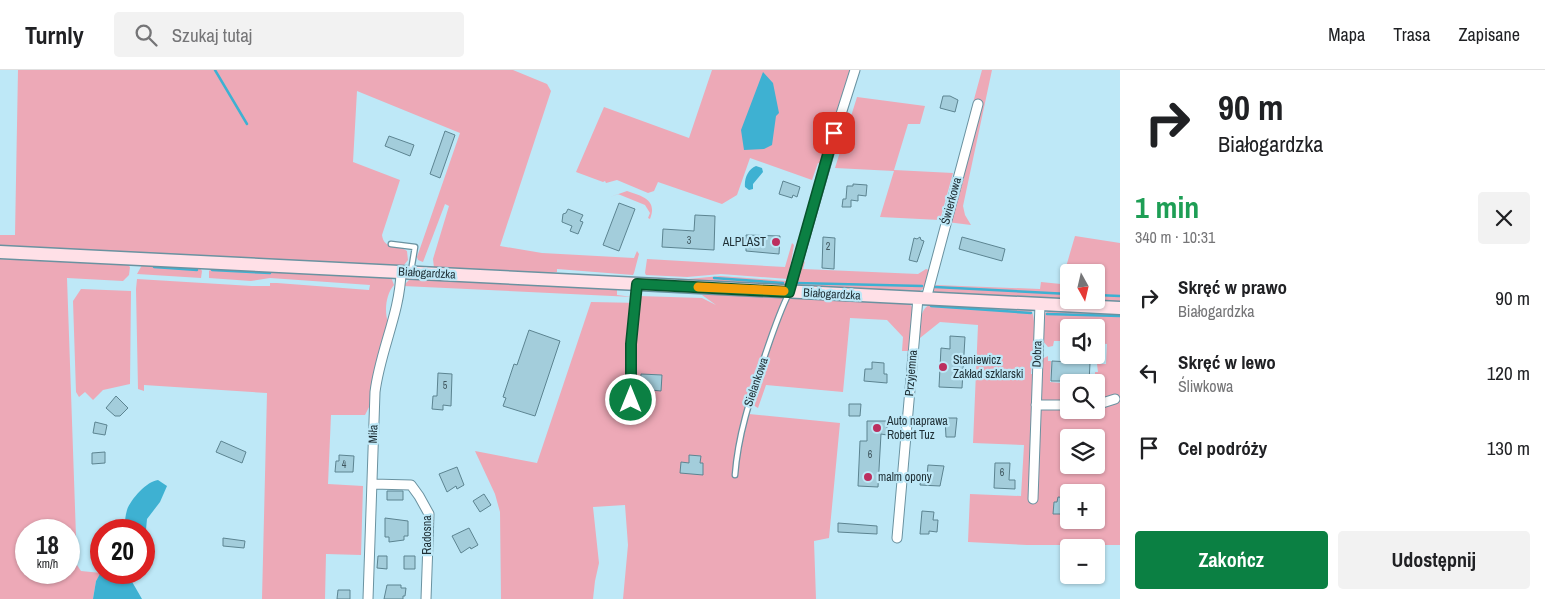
<!DOCTYPE html>
<html lang="pl">
<head>
<meta charset="utf-8">
<style>
  body { margin:0; font-family:"Archivo Narrow",sans-serif; background:#f2f2f2; color:#202124; height:100vh; display:flex; flex-direction:column; font-size:19px; white-space:nowrap }
  * { box-sizing:border-box; margin:0 }
  p { font-size:16px; color:#757577 }
  .icon { flex:none; width:28px; height:28px; fill:none; stroke:currentColor; stroke-width:2; stroke-linecap:round; stroke-linejoin:round }
  .map { position:relative; flex:1; overflow:hidden }
  .details { display:flex; flex-direction:column; background:#fff; width:425px }
  .details>* { flex:none }
  .guide { background:#fff; color:#202124; overflow:hidden }
  .needle { width:32px; rotate:172deg }
  .fabs { position:absolute; left:1060px; top:194px; display:grid; gap:10px }
  .fabs a { display:grid; place-items:center; width:45px; height:45px; border-radius:5px; background:#fff; box-shadow:0 1px 4px #0004; font-size:25px }
  .speed { position:absolute; left:15px; top:449px; display:flex; gap:10px; font-size:25px; font-weight:700; text-align:center }
  .speed>* { display:grid; place-content:center; width:65px; height:65px; border-radius:50%; background:#fff; box-shadow:0 1px 4px #0004; line-height:1 }
  .speed small { font-size:12px; font-weight:400 }
  .speed .limit { border:8px solid #d22; background:#fff; color:#111 }
  .pin { position:absolute; display:grid; place-items:center; width:42px; height:42px; color:#fff; margin:-21px; border-radius:10px; box-shadow:0 2px 8px #0006 }
  .me { position:absolute; width:55px; margin:-28px; rotate:0deg; stroke-linejoin:round; filter:drop-shadow(0 0 4px #0008) }
  .turn { display:flex; align-items:center; gap:18px; height:105px; padding:0 15px; font-size:22px }
  .turn .icon { width:65px; height:65px; stroke-width:2.5 }
  .turn b { display:block; font-size:35px; line-height:42px }
  .round { display:grid; place-items:center; flex:none; width:52px; height:52px; border-radius:5px; background:#f2f2f2 }
  .overview { display:flex; align-items:center; justify-content:space-between; height:85px; padding:0 15px }
  h1 { font-size:30px; font-weight:700; line-height:38px; color:#1e9e55 }
  .cta { display:flex; gap:10px; margin-top:auto; padding:10px 15px }
  .cta a { flex:1; height:58px; border-radius:5px; background:#0b8043; color:#fff; font-size:20px; font-weight:700; line-height:58px; text-align:center }
  .cta a+a { background:#f2f2f2; color:#202124 }
  ul { padding:0; list-style:none }
  li { display:flex; align-items:center; gap:15px; height:75px; padding:0 15px }
  li div { flex:1 }
  li b { display:block; font-size:19px }
  li em { font-style:normal }
  header { display:flex; align-items:center; gap:30px; box-sizing:border-box; height:70px; padding:0 25px; background:#fff; border-bottom:1px solid #e0e0e0 }
  header strong { font-size:24px }
  nav { display:flex; gap:28px; margin-inline-start:auto; font-size:18px }
  .search { width:350px; height:45px; background:#f2f2f2; display:flex; align-items:center; gap:12px; box-sizing:border-box; padding:0 18px; border-radius:5px; color:#757577; font-size:19px }
  main { display:flex; flex:1; min-height:0 }
  .map>svg:first-child { display:block }
  .green { fill:#eda9b7; fill-rule:evenodd }
  .water { fill:#3eb1d2 }
  .lines { fill:none; stroke-linecap:round; stroke-linejoin:round }
  .stream { stroke:#3eb1d2; stroke-width:2.5 }
  .building { fill:#a3cddb; stroke:#5c8491 }
  .lane-casing { stroke:#6a92a0; stroke-width:7 }
  .street-casing { stroke:#6a92a0; stroke-width:11 }
  .secondary-casing { stroke:#6a92a0; stroke-width:15 }
  .lane { stroke:#fff; stroke-width:4.5 }
  .street { stroke:#fff; stroke-width:9 }
  .secondary { stroke:#ffe0e7; stroke-width:12 }
  .route-casing { stroke:#07532c; stroke-width:12 }
  .route { stroke:#0b8043; stroke-width:9 }
  .slow { stroke:#f59e0b; stroke-width:9 }
  .poi-dot { fill:#bc2f5f; stroke:#bee8f7; stroke-width:2 }
  .labels { text-anchor:middle; dominant-baseline:central; stroke-width:4.5; stroke-linejoin:round; paint-order:stroke }
  .number-label { font-size:10px; fill:#3f565e }
  .street-label { font-size:12px; fill:#1e2e34; stroke:#bee8f7 }
  .poi-label { font-size:12px; fill:#1e2e34; stroke:#bee8f7; text-anchor:start }
</style>
</head>
<body>
<header>
<strong>Turnly</strong>
<div class="search"><svg class="icon" aria-label="search" viewBox="0 0 24 24"><circle cx="10" cy="10" r="6"/><path d="M15 15l6 6"/></svg>Szukaj tutaj</div>
<nav><a>Mapa</a><a>Trasa</a><a>Zapisane</a></nav>
</header>
<main>
<div class="map">
<svg width="1120" height="529" viewBox="0 0 1120 529">
  <rect width="100%" height="100%" fill="#bee8f7"/>
  <path class="green" d="M 18,0 L 513,0 L 547,14 L 551,21 L 500,176 L 542,183 L 634,188 L 637,181 L 639,184 L 634,203 L 633,205 L 557,199 L 557,202 L 541,205 L 434,198 L 433,189 L 449,136 L 445,134 L 423,192 L 418,190 L 417,187 L 460,63 L 357,21 L 353,92 L 400,110 L 382,165 C 384,180 397,174 407,181 L 408,190 L 404,195 L 396,197 L 0,177 L 0,165 L 15,165 Z
    M 712,0 L 852,0 L 820,94 L 818,93 L 812,110 L 750,88 L 737,125 L 722,134 L 658,112 L 654,121 L 648,123 L 617,110 L 606,113 L 605,111 L 603,112 L 576,102 L 604,37 L 689,68 Z
    M 982,0 L 992,0 L 963,136 L 965,145 L 971,155 L 947,152 L 973,45 L 970,44 Z
    M 857,27 L 925,36 L 920,54 L 908,54 L 894,100 L 953,103 L 940,150 L 880,147 L 894,101 L 835,98 Z
    M 627,121 C 641,126 658,129 650,149 L 648,148 L 650,143 L 645,135 L 618,124 L 610,127 Z
    M 1075,166 L 1120,173 L 1120,234 L 935,223 L 932,219 L 936,215 L 1040,219 L 1041,212 L 1061,214 ZM 1069,202 L 1096,202 L 1096,230 L 1069,230 Z
    M 792,173 L 794,175 L 788,209 L 721,204 L 687,207 L 646,205 L 645,203 L 647,189 L 785,197 Z
    M 0,189 L 128,195 L 130,197 L 129,205 L 123,211 L 67,208 L 77,495 L 81,501 L 101,503 L 96,511 L 93,529 L 0,529 ZM 26,460 L 69,460 L 69,502 L 26,502 Z
    M 805,191 L 803,199 L 918,204 L 926,199 L 929,200 L 924,218 L 917,223 L 801,218 L 795,211 L 798,198 Z
    M 142,195 L 198,195 L 202,201 L 201,208 L 137,204 Z
    M 214,196 L 391,207 L 394,215 C 386,224 384,241 388,252 L 373,307 L 371,333 L 365,345 L 331,345 L 328,414 L 363,416 L 361,485 L 326,484 L 325,529 L 262,529 L 267,323 L 144,315 L 144,321 L 138,319 L 136,219 L 137,209 L 252,216 L 270,216 L 270,213 L 277,213 L 369,220 L 370,215 L 270,208 L 251,211 L 209,208 L 209,201 Z
    M 720,206 L 788,211 L 784,215 L 652,210 L 647,207 L 688,209 Z
    M 411,208 L 617,217 L 617,225 L 633,227 L 403,216 Z
    M 81,219 L 131,221 L 130,314 L 103,320 L 93,330 L 85,322 L 79,327 L 76,322 L 73,231 Z
    M 720,222 L 908,232 L 913,238 L 910,281 L 902,281 L 903,267 L 887,250 L 850,248 L 843,322 L 766,315 L 758,338 L 753,335 L 749,344 L 840,353 L 829,468 L 814,471 L 816,529 L 623,529 L 628,475 L 625,435 L 593,437 L 599,493 L 595,511 L 593,529 L 501,529 L 500,442 L 495,424 L 475,381 L 537,393 L 591,232 L 640,233 L 639,226 L 702,228 L 716,235 L 702,225 Z
    M 931,234 L 1031,240 C 1038,251 1032,289 1031,304 L 1041,305 L 1042,289 L 1048,286 L 1048,291 L 1051,291 L 1050,312 L 1061,313 L 1060,323 L 1069,324 L 1069,340 L 1096,340 L 1095,302 L 1098,302 L 1097,294 L 1106,294 L 1107,274 L 1096,273 L 1096,258 L 1069,258 L 1069,271 L 1054,271 L 1053,276 L 1048,277 L 1043,271 L 1045,243 L 1051,240 L 1120,242 L 1120,475 L 1027,475 L 968,472 L 970,424 L 1021,426 L 1024,375 L 973,373 L 978,255 L 940,252 L 920,268 C 921,256 918,239 931,234 ZM 1069,368 L 1096,368 L 1096,395 L 1069,395 ZM 1069,422 L 1096,422 L 1096,450 L 1069,450 Z"/>
  <path class="water" d="M 763,2 L 773,13 L 779,43 L 776,46 L 772,75 L 764,79 L 744,80 L 741,60 Z
    M 756,96 L 762,98 L 763,102 L 753,114 L 753,119 L 749,120 L 745,117 C 744,109 748,99 756,96 Z
    M 158,410 L 167,416 L 160,432 L 147,449 L 144,481 L 144,460 L 124,460 C 125,453 125,446 127,440 C 131,429 147,411 158,410 Z
    M 101,502 L 127,503 L 142,529 L 93,529 L 96,511 Z"/>
  <g class="lines">
    <path class="stream" d="M 215,0 L 247,54
      M 154,197 L 197,200
      M 212,200 L 270,203
      M 714,208 L 783,213
      M 796,213 L 922,216
      M 935,217 L 1069,224
      M 1096,225 L 1120,226
      M 931,236 L 1031,243
      M 1047,244 L 1120,246"/>
  </g>
  <path class="building" d="M 943,26 L 950,26 L 958,30 L 955,42 L 940,38 Z
    M 445,61 L 455,65 L 440,108 L 430,104 Z
    M 389,66 L 414,75 L 410,86 L 385,76 Z
    M 783,111 L 800,117 L 797,127 L 793,125 L 792,128 L 779,124 Z
    M 853,114 L 867,115 L 866,126 L 858,125 L 858,131 L 851,130 L 851,137 L 842,137 L 843,129 L 846,129 L 847,116 L 853,116 Z
    M 619,133 L 635,139 L 619,181 L 603,175 Z
    M 568,139 L 583,145 L 580,151 L 583,152 L 578,164 L 570,161 L 572,156 L 562,152 L 563,144 L 566,143 Z
    M 695,145 L 715,146 L 714,180 L 662,177 L 663,159 L 694,161 Z
    M 746,165 L 780,166 L 779,184 L 746,181 Z
    M 823,167 L 835,168 L 834,199 L 822,198 Z
    M 920,167 L 921,170 L 924,171 L 917,192 L 909,190 L 914,168 L 917,169 Z
    M 962,167 L 1005,179 L 1002,191 L 959,179 Z
    M 529,260 L 560,271 L 535,346 L 503,336 L 506,328 L 503,327 L 514,294 L 517,295 Z
    M 950,266 L 965,267 L 962,318 L 939,317 L 941,278 L 950,279 Z
    M 1052,291 L 1090,293 L 1089,312 L 1069,312 L 1069,323 L 1062,323 L 1062,311 L 1051,311 Z
    M 872,292 L 884,293 L 884,304 L 887,304 L 887,313 L 864,311 L 865,299 L 872,299 Z
    M 438,303 L 452,304 L 451,336 L 443,335 L 443,340 L 432,339 L 433,326 L 437,326 Z
    M 641,304 L 662,305 L 661,321 L 640,319 Z
    M 116,326 L 128,338 L 120,346 L 115,346 L 106,338 Z
    M 849,334 L 861,334 L 860,346 L 849,346 Z
    M 945,348 L 957,348 L 955,367 L 946,367 Z
    M 867,351 L 887,351 L 887,365 L 881,364 L 878,417 L 858,416 L 860,371 L 867,371 Z
    M 95,352 L 107,355 L 105,365 L 93,363 Z
    M 221,371 L 246,382 L 242,393 L 216,382 Z
    M 105,382 L 105,393 L 92,394 L 92,383 Z
    M 339,385 L 354,386 L 353,402 L 335,402 L 336,391 L 339,391 Z
    M 689,385 L 701,386 L 700,393 L 703,393 L 703,405 L 680,403 L 681,392 L 689,393 Z
    M 995,393 L 1010,393 L 1009,410 L 1015,410 L 1015,419 L 994,418 Z
    M 928,395 L 944,396 L 940,416 L 920,415 L 921,406 L 927,406 Z
    M 457,397 L 464,415 L 457,419 L 456,416 L 447,422 L 439,404 Z
    M 387,421 L 403,421 L 403,430 L 387,430 Z
    M 484,424 L 491,435 L 480,442 L 473,431 Z
    M 1058,427 L 1069,428 L 1069,444 L 1053,444 L 1054,432 L 1057,432 Z
    M 922,441 L 934,442 L 933,450 L 938,450 L 937,462 L 929,461 L 929,464 L 920,464 Z
    M 385,448 L 408,451 L 408,466 L 404,466 L 404,470 L 389,472 L 389,467 L 385,467 Z
    M 838,453 L 877,456 L 877,464 L 838,462 Z
    M 469,458 L 478,475 L 471,479 L 470,477 L 461,483 L 452,466 Z
    M 223,468 L 245,471 L 244,478 L 223,476 Z
    M 378,486 L 387,486 L 387,499 L 377,498 Z
    M 404,486 L 415,486 L 415,499 L 404,499 Z
    M 387,515 L 401,515 L 401,518 L 406,518 L 405,526 L 403,526 L 403,529 L 384,529 Z
    M 338,520 L 350,520 L 350,529 L 337,529 Z"/>
  <g class="lines">
    <g class="lane-casing">
      <path id="lane" d="M 391,174 L 415,177 L 411,201
        M 631,330 L 631,274 L 637,215
        M 735,405 C 738,365 750,329 763,291 C 771,268 778,245 789,223"/>
    </g>
    <g class="street-casing">
      <path id="street" d="M 789,222 L 835,63 L 855,0
        M 926,229 L 978,34
        M 1036,335 L 1069,335
        M 1096,335 L 1115,329
        M 373,414 L 411,415 L 419,426 L 429,444 L 426,529
        M 1033,429 L 1040,234
        M 897,468 L 918,228
        M 368,529 L 375,322 C 380,281 400,243 401,202"/>
    </g>
    <g class="secondary-casing">
      <path id="secondary" d="M 0,182 L 1120,238"/>
    </g>
    <use href="#lane" class="lane"/>
    <use href="#street" class="street"/>
    <use href="#secondary" class="secondary"/>
  </g>
  <g class="lines">
    <g class="route-casing">
      <path id="route" d="M 631,330 L 631,274 L 637,214 L 789,222 L 834,63"/>
    </g>
    <use href="#route" class="route"/>
    <path class="slow" d="M 698,217 L 784,221"/>
  </g>
  <g class="poi-dot">
    <circle cx="776" cy="172" r="5"/>
    <circle cx="943" cy="297" r="5"/>
    <circle cx="877" cy="358" r="5"/>
    <circle cx="868" cy="407" r="5"/>
  </g>
  <g class="labels">
    <g class="number-label">
      <text x="689" y="170">3</text>
      <text x="828" y="176">2</text>
      <text x="445" y="315">5</text>
      <text x="870" y="384">6</text>
      <text x="344" y="394">4</text>
      <text x="1002" y="402">6</text>
    </g>
    <g class="street-label">
      <text transform="translate(951 131) rotate(-75)">Świerkowa</text>
      <text transform="translate(427 203) rotate(3)">Białogardzka</text>
      <text transform="translate(832 224) rotate(3)">Białogardzka</text>
      <text transform="translate(1037 284) rotate(-88)">Dobra</text>
      <text transform="translate(911 303) rotate(-85)">Przyjemna</text>
      <text transform="translate(756 312) rotate(-71)">Sielankowa</text>
      <text transform="translate(373 364) rotate(-88)">Miła</text>
      <text transform="translate(427 465) rotate(-90)">Radosna</text>
    </g>
    <g class="poi-label">
      <text x="766" y="172" text-anchor="end">ALPLAST</text>
      <text x="953" y="290">Staniewicz<tspan x="953" dy="14">Zakład szklarski</tspan></text>
      <text x="887" y="351">Auto naprawa<tspan x="887" dy="14">Robert Tuz</tspan></text>
      <text x="878" y="407">malm opony</text>
    </g>
  </g>
</svg>
<div class="fabs">
<a><svg class="needle" viewBox="-14 -14 28 28"><path d="M0-13l5 13h-10z" fill="#e53935"/><path d="M0 13l5-13h-10z" fill="#757577"/></svg></a>
<a><svg class="icon" aria-label="sound" viewBox="0 0 24 24"><path d="M4 9h4l5-4v14l-5-4H4zM17 9q2 3 0 6"/></svg></a>
<a><svg class="icon" aria-label="search" viewBox="0 0 24 24"><circle cx="10" cy="10" r="6"/><path d="M15 15l6 6"/></svg></a>
<a><svg class="icon" aria-label="layers" viewBox="0 0 24 24"><path d="M12 4l9 5-9 5-9-5zM3 14l9 5 9-5"/></svg></a>
<a>+</a>
<a>−</a>
</div>
<div class="speed"><div>18<small>km/h</small></div><div class="limit">20</div></div>
<div class="pin" style="left:834px;top:63px;background:#d93025"><svg class="icon" aria-label="arrive" viewBox="0 0 24 24"><path d="M6 21V4h12l-3 4 3 4H6"/></svg></div>
<svg class="me" style="left:631px;top:330px" viewBox="-20 -20 40 40"><circle r="17" fill="#0b8043" stroke="#fff" stroke-width="3"/><path d="M0-11L8 9 0 5-8 9z" fill="#fff"/></svg>
</div>
<section class="details">
<div class="guide">
<div class="turn"><svg class="icon" aria-label="right" viewBox="0 0 24 24"><path d="M7 20v-9h11M14 6l5 5-5 5"/></svg><div><b>90 m</b>Białogardzka</div></div>
</div>
<div class="overview"><div><h1>1 min</h1><p>340 m · 10:31</p></div><a class="round"><svg class="icon" aria-label="close" viewBox="0 0 24 24"><path d="M6 6l12 12M18 6L6 18"/></svg></a></div>
<ul>
<li><svg class="icon" aria-label="right" viewBox="0 0 24 24"><path d="M7 20v-9h11M14 6l5 5-5 5"/></svg><div><b>Skręć w prawo</b><p>Białogardzka</p></div><em>90 m</em></li>
<li><svg class="icon" aria-label="left" viewBox="0 0 24 24"><path d="M17 20v-9H6M10 6l-5 5 5 5"/></svg><div><b>Skręć w lewo</b><p>Śliwkowa</p></div><em>120 m</em></li>
<li><svg class="icon" aria-label="arrive" viewBox="0 0 24 24"><path d="M6 21V4h12l-3 4 3 4H6"/></svg><div><b>Cel podróży</b></div><em>130 m</em></li>
</ul>
<div class="cta"><a>Zakończ</a><a>Udostępnij</a></div>
</section>
</main>
</body>
</html>
